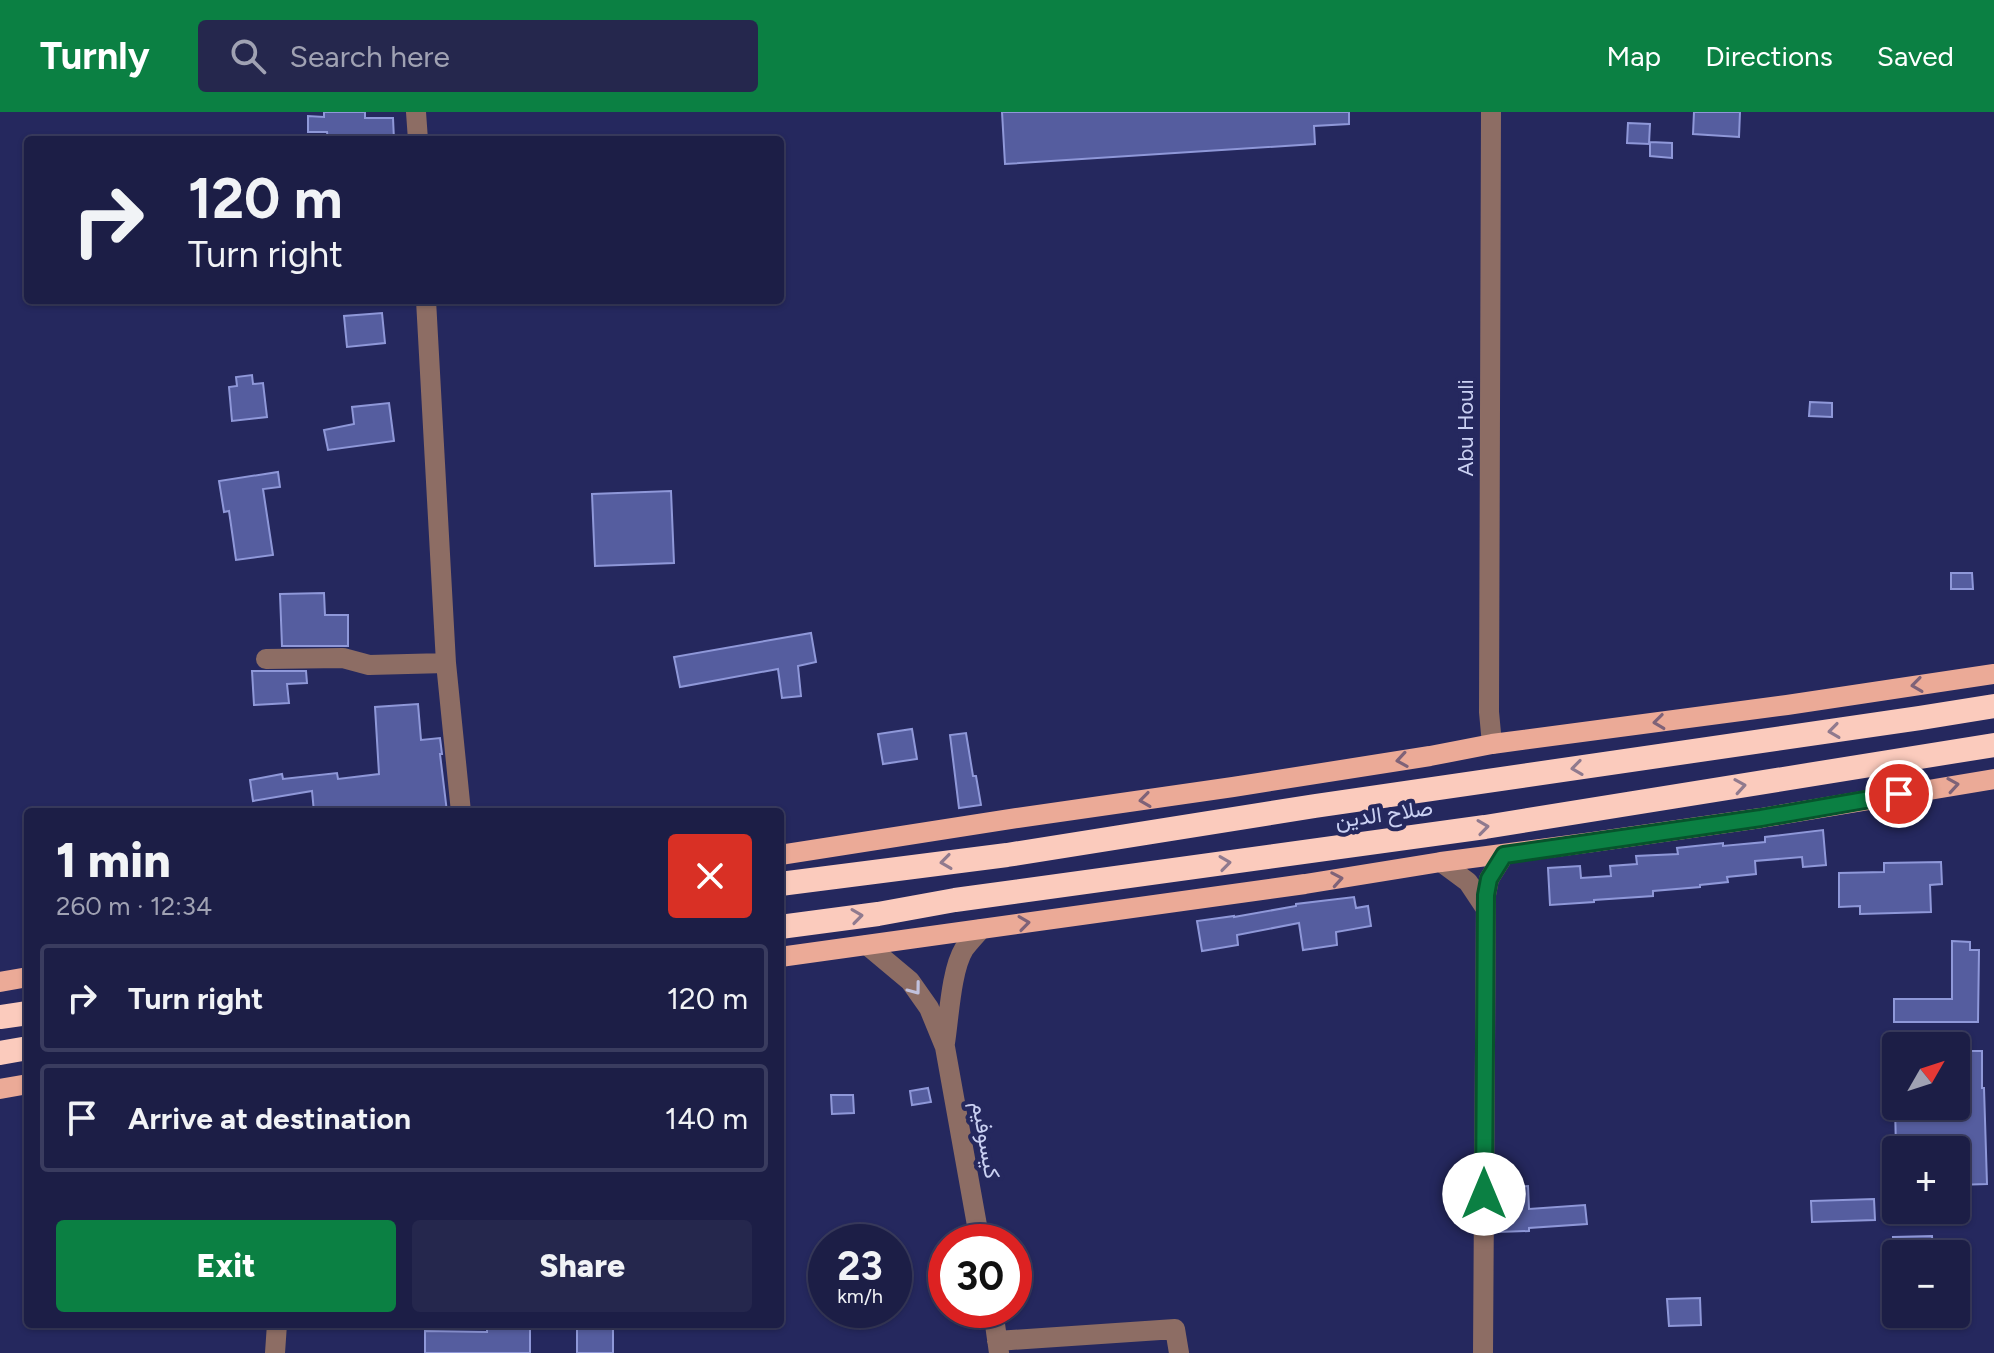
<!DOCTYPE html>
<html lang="en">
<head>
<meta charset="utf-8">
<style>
  body { margin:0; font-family:Figtree,Vazirmatn,sans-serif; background:#25274d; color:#f1f3f6; height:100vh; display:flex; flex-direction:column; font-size:30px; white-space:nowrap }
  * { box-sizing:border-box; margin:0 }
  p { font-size:26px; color:#a0a2b3 }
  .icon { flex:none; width:44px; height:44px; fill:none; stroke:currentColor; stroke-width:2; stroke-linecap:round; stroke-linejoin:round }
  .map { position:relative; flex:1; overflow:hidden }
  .details { position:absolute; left:24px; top:696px; width:760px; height:520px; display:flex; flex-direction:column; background:#1c1e46; border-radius:8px; box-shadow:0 2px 6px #0004,0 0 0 2px #3a3c5f }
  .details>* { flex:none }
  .guide { position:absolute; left:24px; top:24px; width:760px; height:168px; border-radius:8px; box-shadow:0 2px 6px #0004,0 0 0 2px #3a3c5f; background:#1c1e46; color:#f1f3f6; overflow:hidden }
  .needle { width:52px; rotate:51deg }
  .fabs { position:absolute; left:1882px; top:920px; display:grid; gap:16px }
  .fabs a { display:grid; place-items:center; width:88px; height:88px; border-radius:8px; background:#1c1e46; box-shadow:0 2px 6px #0004,0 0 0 2px #3a3c5f; font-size:40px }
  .speed { position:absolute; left:808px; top:1112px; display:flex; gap:16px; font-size:40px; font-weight:700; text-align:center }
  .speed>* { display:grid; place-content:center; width:104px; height:104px; border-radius:50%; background:#1c1e46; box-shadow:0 2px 6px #0004,0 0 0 2px #3a3c5f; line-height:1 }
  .speed small { font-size:20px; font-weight:400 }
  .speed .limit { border:12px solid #d22; background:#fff; color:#111 }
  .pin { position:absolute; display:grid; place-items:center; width:68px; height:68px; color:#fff; margin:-34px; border:4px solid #fff; border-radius:50%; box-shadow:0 2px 8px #0007 }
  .me { position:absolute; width:88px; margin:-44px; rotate:0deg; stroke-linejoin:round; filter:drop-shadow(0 0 6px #0008) }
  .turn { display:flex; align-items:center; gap:28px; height:168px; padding:0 32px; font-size:36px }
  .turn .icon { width:104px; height:104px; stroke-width:2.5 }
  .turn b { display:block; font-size:56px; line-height:68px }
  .round { display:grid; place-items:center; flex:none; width:84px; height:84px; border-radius:8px; background:#25274d }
  .summary { display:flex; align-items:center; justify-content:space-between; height:136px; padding:0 32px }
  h1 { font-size:48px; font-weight:800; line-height:60px }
  .button { display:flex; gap:16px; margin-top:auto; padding:16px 32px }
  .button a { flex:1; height:92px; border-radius:8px; background:#0b8043; color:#fff; font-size:32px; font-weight:800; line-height:92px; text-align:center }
  .button a+a { background:#25274d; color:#f1f3f6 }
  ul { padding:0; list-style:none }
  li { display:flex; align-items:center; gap:24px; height:108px; margin:0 16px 12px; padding:0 16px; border:4px solid #3a3c5f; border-radius:8px }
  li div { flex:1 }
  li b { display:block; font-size:30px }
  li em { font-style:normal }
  header { display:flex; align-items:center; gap:48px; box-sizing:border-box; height:112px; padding:0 40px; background:#0b8043; color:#fff }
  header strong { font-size:38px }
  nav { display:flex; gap:44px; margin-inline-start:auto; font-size:28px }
  .search { width:560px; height:72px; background:#25274d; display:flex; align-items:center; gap:20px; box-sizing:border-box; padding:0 28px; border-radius:8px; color:#a0a2b3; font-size:30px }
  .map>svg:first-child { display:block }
  .building { fill:#555d9f; stroke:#8f98d9; stroke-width:2 }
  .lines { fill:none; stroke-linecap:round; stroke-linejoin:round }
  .minor { stroke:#8d6d64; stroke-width:20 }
  .major { stroke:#ebaa97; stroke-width:20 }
  .highway { stroke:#fbcbbd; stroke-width:24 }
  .oneway { stroke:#7e6278 }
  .oneway2 { stroke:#907a8e }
  .oneway3 { stroke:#c1c1dd }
  .route-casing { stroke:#07532c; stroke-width:20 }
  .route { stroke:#0b8043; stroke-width:14 }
  .labels { text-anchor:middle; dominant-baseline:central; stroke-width:8; stroke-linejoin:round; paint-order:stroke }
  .street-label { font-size:22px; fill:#cad0f2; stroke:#25285e }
</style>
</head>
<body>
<header>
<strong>Turnly</strong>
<div class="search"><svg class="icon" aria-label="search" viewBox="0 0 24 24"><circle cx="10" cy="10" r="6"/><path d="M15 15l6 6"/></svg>Search here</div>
<nav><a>Map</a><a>Directions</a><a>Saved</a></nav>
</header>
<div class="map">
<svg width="1994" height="1241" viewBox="0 0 1994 1241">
  <rect width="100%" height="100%" fill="#25285e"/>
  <path class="building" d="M 324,0 L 365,0 L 365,6 L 393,6 L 394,28 L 328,28 L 327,20 L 308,20 L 308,4 L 324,5 Z
    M 1002,0 L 1349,0 L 1349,12 L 1314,14 L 1315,32 L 1005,52 Z
    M 1694,0 L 1740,0 L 1739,25 L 1693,22 Z
    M 1628,11 L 1650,12 L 1649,32 L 1627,31 Z
    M 1650,30 L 1672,31 L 1672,46 L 1650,44 Z
    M 382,201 L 385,231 L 347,235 L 344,204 Z
    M 252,263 L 253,272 L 263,271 L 267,305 L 232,309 L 229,275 L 237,274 L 236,265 Z
    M 1810,290 L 1832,291 L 1832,305 L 1809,304 Z
    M 389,291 L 394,329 L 328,338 L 324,318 L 354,312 L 352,295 Z
    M 278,360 L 280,375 L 263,377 L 273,443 L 236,448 L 229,399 L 224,400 L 219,369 Z
    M 671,379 L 674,451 L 595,454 L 592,382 Z
    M 1951,461 L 1972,461 L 1973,477 L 1951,477 Z
    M 324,481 L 325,503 L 348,503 L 348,534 L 282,534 L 280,482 Z
    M 811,521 L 816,550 L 798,554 L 801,584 L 782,586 L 778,557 L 680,575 L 674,545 Z
    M 252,559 L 306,559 L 307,571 L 287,572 L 289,591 L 254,593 Z
    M 418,592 L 421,628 L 440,626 L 442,642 L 440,642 L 447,700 L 314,700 L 312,679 L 253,689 L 250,668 L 282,662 L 283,667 L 337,661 L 338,667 L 379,662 L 375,595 Z
    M 912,617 L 917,647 L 883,652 L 878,622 Z
    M 966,621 L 973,664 L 976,664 L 981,693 L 959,696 L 950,623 Z
    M 1823,718 L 1826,753 L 1803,755 L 1802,745 L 1755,749 L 1756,762 L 1727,765 L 1728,770 L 1700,773 L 1700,775 L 1653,779 L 1653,784 L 1594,788 L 1594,790 L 1550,793 L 1548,756 L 1580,754 L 1581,766 L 1611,764 L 1610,754 L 1637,752 L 1636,744 L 1678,742 L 1677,736 L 1723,731 L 1723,734 L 1765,730 L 1765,725 Z
    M 1941,750 L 1942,772 L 1930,773 L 1931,800 L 1860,802 L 1860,794 L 1839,795 L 1839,761 L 1884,760 L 1884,751 Z
    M 1354,785 L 1356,796 L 1368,794 L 1371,814 L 1336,820 L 1337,833 L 1303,838 L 1299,811 L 1237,823 L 1238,833 L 1202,839 L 1197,809 L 1234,804 L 1234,805 L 1296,794 L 1296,792 Z
    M 1952,829 L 1970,830 L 1970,838 L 1979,838 L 1978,910 L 1894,910 L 1894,887 L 1952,887 Z
    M 1956,939 L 1982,939 L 1982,976 L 1984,976 L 1987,1072 L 1956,1073 L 1956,1038 L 1896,1038 L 1895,994 L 1956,994 Z
    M 928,976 L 931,990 L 912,993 L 910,979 Z
    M 831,983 L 853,983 L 854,1001 L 832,1002 Z
    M 1528,1074 L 1529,1097 L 1585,1093 L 1587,1112 L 1529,1116 L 1529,1119 L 1498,1120 L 1497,1075 Z
    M 1874,1087 L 1875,1108 L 1812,1110 L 1811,1089 Z
    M 1932,1124 L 1933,1142 L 1894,1142 L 1893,1125 Z
    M 1700,1186 L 1701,1213 L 1669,1214 L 1667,1187 Z
    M 577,1214 L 613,1214 L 613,1241 L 577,1241 Z
    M 487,1217 L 530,1217 L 530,1241 L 425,1241 L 425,1219 L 487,1220 Z"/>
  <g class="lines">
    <path class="minor" d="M 416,0 L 418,28
      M 1491,0 L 1489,600 L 1492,632
      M 426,188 L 446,551 L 461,700
      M 266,547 L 343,546 L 369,553 L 446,551
      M 1441,750 L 1468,770 L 1486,797
      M 867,833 L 910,869 L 929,896 L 945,935 L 980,1130
      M 945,931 C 949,906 951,858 964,837 C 969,830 976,823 981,817
      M 993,1198 L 999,1241
      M 997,1229 L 1175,1217 L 1179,1241
      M 275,1241 L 277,1212
      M 1483,1241 L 1486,783 L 1489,767 L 1504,743"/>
    <path class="major" d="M 780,743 L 1017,706 L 1233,675 L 1430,644 L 1492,632 L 1787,593 L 1994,562
      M 780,845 L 1305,772 L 1441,750 L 1593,730 L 1761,706 L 1994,667
      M 0,870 L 28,865
      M 0,977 L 28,972"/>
    <path class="highway" d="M 780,772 L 1007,743 L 1315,694 L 1920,606 L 1994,594
      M 780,815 L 878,802 L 955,788 L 1485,715 L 1994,633
      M 0,905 L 28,901
      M 0,941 L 28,936"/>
  </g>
  <defs><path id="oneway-chevron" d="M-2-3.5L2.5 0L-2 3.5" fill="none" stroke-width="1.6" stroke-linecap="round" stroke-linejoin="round" transform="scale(2)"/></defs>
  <g class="oneway">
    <use href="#oneway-chevron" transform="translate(1917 573) rotate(172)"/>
    <use href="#oneway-chevron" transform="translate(1659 610) rotate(173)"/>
    <use href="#oneway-chevron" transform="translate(1402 648) rotate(171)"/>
    <use href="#oneway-chevron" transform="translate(1953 673) rotate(-9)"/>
    <use href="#oneway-chevron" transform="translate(1145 688) rotate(172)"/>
    <use href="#oneway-chevron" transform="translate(1337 767) rotate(-10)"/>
    <use href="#oneway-chevron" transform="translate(1024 811) rotate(-8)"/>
  </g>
  <g class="oneway2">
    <use href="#oneway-chevron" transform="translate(1834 619) rotate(172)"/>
    <use href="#oneway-chevron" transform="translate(1577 656) rotate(172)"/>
    <use href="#oneway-chevron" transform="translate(1740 674) rotate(-9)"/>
    <use href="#oneway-chevron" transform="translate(1483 715) rotate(-8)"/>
    <use href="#oneway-chevron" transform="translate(946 750) rotate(172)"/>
    <use href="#oneway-chevron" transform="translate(1225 751) rotate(-8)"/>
    <use href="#oneway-chevron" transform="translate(857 804) rotate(-8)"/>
  </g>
  <use class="oneway3" href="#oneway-chevron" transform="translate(915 877) rotate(53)"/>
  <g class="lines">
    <g class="route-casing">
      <path id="route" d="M 1484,1082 L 1486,783 L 1489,767 L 1504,743 L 1761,706 L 1899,682"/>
    </g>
    <use href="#route" class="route"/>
  </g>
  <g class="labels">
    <g class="street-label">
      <text transform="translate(1465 316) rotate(-90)">Abu Houli</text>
      <text transform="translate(1384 702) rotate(-8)">صلاح الدين</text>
      <text transform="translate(986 1028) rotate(80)">كيسوفيم</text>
    </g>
  </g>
</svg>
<div class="fabs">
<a><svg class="needle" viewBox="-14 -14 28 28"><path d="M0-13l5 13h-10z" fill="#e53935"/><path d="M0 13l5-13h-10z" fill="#a0a2b3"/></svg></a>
<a>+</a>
<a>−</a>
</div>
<div class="speed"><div>23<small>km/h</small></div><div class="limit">30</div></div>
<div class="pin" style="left:1899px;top:682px;background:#d93025"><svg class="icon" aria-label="arrive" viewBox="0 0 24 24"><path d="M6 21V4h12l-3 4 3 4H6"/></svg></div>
<svg class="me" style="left:1484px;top:1082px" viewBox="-20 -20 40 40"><circle r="19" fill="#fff"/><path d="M0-13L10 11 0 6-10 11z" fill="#0b8043"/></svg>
<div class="guide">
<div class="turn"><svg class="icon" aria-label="right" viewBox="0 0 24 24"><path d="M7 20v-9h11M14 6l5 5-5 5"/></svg><div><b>120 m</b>Turn right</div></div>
</div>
<section class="details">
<div class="summary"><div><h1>1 min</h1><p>260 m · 12:34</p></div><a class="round" style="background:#d93025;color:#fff"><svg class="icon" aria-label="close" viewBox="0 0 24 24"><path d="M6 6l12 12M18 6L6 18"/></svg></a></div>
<ul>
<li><svg class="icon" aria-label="right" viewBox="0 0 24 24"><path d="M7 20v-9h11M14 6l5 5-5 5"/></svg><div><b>Turn right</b></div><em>120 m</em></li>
<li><svg class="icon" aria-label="arrive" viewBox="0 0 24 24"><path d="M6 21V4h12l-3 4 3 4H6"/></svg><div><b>Arrive at destination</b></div><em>140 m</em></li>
</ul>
<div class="button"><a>Exit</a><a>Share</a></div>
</section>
</div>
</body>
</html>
